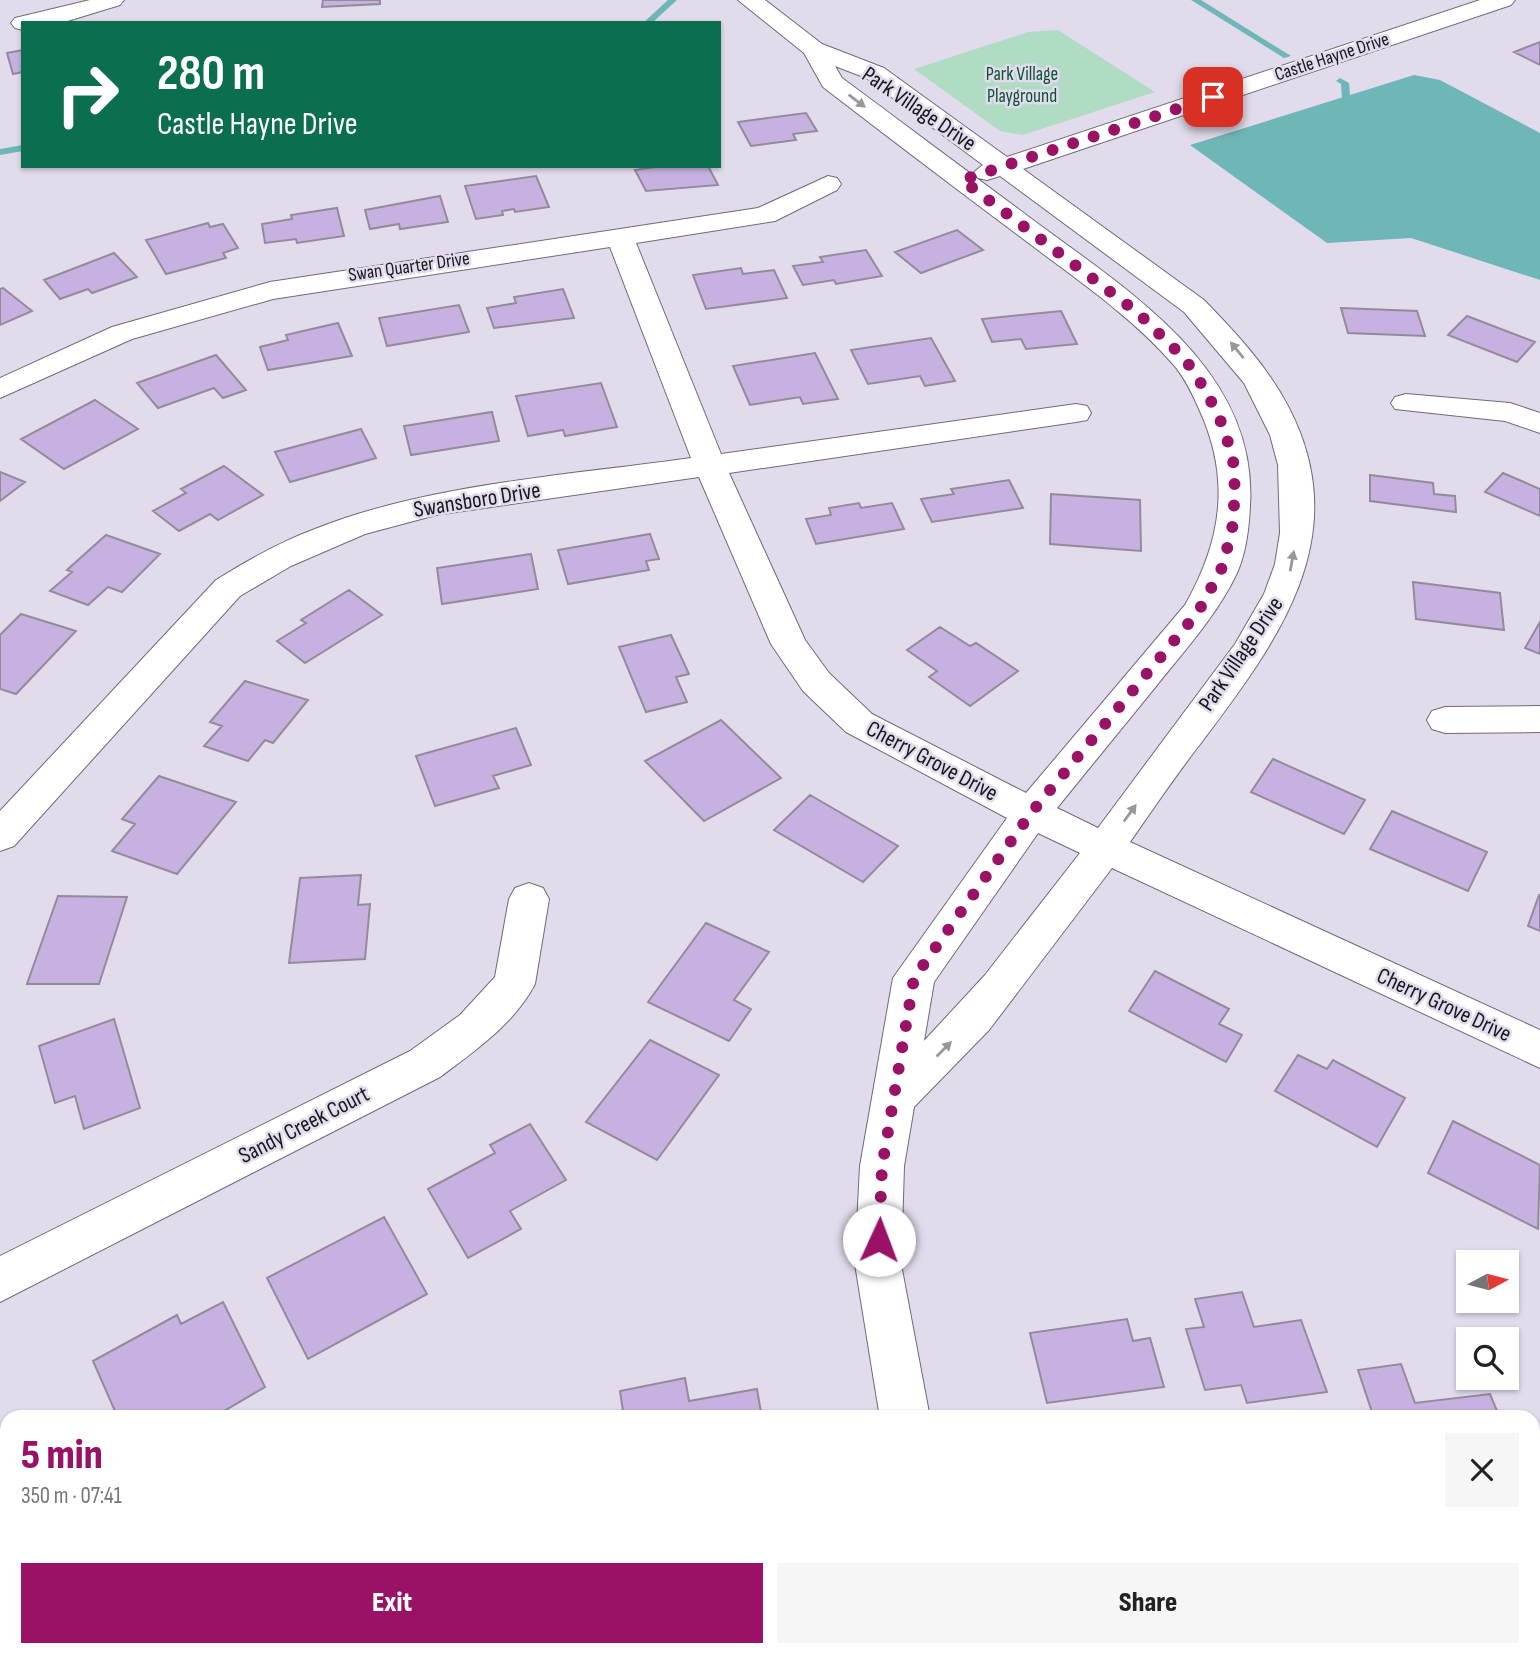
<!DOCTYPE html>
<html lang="en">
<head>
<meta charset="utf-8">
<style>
  body { margin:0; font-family:"Sofia Sans Condensed",sans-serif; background:#f6f6f6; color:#222; height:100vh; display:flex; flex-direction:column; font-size:26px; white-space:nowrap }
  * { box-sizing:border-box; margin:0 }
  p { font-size:23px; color:#767676 }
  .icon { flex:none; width:38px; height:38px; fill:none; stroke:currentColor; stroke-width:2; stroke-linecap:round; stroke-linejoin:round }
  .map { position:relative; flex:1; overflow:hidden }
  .details { position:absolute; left:0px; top:1410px; width:1540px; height:247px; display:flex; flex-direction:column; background:#fff; border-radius:21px 21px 0 0; box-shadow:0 2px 5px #0004 }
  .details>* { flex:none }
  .hud { position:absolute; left:21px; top:21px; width:700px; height:147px; border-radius:0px; box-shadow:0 2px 5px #0004; background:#0b6e4f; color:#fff; overflow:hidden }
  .needle { width:46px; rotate:83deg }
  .fabs { position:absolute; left:1456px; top:1250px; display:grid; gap:14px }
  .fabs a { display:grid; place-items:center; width:63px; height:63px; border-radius:0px; background:#fff; box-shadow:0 2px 5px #0004; font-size:35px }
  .pin { position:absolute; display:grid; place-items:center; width:60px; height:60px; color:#fff; margin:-30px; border-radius:14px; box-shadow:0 4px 10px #0006 }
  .me { position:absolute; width:77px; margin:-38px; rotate:2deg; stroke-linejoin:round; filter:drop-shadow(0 0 5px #0008) }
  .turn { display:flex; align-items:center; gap:24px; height:147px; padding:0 21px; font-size:32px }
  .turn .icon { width:91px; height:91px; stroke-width:2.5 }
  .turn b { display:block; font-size:49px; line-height:60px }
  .round { display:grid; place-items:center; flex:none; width:74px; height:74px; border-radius:0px; background:#f6f6f6 }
  .head { display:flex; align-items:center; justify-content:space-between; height:119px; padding:0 21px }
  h1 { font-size:42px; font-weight:800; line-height:52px; color:#9a1265 }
  .primary-button { display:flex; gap:14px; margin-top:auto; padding:14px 21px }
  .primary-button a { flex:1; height:80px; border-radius:0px; background:#9a1265; color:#fff; font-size:28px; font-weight:800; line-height:80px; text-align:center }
  .primary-button a+a { background:#f6f6f6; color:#222 }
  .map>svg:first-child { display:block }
  .green { fill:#b1dcc4 }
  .water { fill:#6fb6b8 }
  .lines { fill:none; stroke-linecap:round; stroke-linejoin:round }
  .stream { fill:#6fb6b8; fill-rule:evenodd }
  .building { fill:#c7b1e1; stroke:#928c9a; stroke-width:2 }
  .street-casing { stroke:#706a77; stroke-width:2 }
  .street { fill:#fff; fill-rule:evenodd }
  .oneway { fill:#989799 }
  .route { stroke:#9a1265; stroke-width:12; stroke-dasharray:0 21.6 }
  .labels { text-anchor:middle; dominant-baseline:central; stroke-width:5; stroke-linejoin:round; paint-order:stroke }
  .far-street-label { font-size:19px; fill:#19171c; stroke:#e2dbeb }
  .far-park-label { font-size:19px; fill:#0b5135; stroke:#e2dbeb }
  .street-label { font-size:23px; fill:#19171c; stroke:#e2dbeb }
</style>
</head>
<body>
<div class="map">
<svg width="1540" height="1656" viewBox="0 0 1540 1656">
  <rect width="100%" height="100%" fill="#e2dbeb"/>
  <path class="green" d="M 1058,30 L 1155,92 L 1023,135 L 1000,131 L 914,69 L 1028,32 Z"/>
  <path class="water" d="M 1414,75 L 1440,80 L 1540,133 L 1540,280 L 1411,238 L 1327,243 L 1190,145 Z"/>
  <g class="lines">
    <path class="stream" d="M 668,0 L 677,0 L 652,23 L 643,23 Z
      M 1191,0 L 1201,0 L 1291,56 L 1284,58 Z
      M 1340,78 L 1349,83 L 1350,95 L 1364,99 L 1364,103 L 1342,99 L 1341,84 L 1336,81 Z
      M 23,145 L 23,151 L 0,155 L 0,149 Z"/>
  </g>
  <path class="building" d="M 323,0 L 380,0 L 380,4 L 322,7 Z
    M 1540,42 L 1540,65 L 1514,52 Z
    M 23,50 L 23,72 L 13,74 L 7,53 Z
    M 806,113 L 817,131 L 793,134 L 796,140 L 751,146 L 738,122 Z
    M 662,166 L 708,166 L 718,185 L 646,191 L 635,170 Z
    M 536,176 L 549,207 L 515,212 L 514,209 L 502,211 L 503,215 L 476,219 L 465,186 Z
    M 440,196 L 448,222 L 400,229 L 399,224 L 370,229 L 365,210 Z
    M 337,208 L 344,236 L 297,243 L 296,239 L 265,243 L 262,224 L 292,219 L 291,215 Z
    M 208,223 L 210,227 L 223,224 L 238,248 L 223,253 L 226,258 L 166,274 L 146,240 Z
    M 957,230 L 983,250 L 921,273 L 895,252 Z
    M 866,250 L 882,276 L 836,284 L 834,280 L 803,285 L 793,266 L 823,262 L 820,257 Z
    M 114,253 L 137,277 L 92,293 L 88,289 L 60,299 L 44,280 Z
    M 741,268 L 743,274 L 774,270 L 787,298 L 706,309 L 693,275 Z
    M 3,288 L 32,311 L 0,325 L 0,289 Z
    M 563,289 L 574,318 L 494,328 L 487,308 L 516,303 L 514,297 Z
    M 459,305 L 469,332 L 387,346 L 379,318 Z
    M 1341,308 L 1417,311 L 1425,336 L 1348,333 Z
    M 1061,311 L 1077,344 L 1026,349 L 1021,339 L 992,342 L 982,319 Z
    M 1467,316 L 1535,342 L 1517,362 L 1448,335 Z
    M 338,323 L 352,356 L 268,370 L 260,347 L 288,340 L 286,335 Z
    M 931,338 L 955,381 L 925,386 L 920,376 L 868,384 L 851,350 Z
    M 815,353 L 838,399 L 803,404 L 800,397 L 750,405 L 733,366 Z
    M 216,355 L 246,390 L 223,398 L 214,388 L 158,408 L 137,383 Z
    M 601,383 L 617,427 L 565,436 L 563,430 L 528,436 L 516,396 Z
    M 95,400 L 138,429 L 64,469 L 21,439 Z
    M 492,412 L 499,441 L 411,455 L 404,426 Z
    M 361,429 L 376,458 L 290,482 L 275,452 Z
    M 224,466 L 263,495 L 218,520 L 210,514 L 179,531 L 153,511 L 186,493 L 181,489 Z
    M 0,472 L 25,482 L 0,501 Z
    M 1503,473 L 1540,489 L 1540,516 L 1485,492 Z
    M 1370,475 L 1433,483 L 1434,494 L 1455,496 L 1456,512 L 1370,501 Z
    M 1009,480 L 1023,508 L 932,522 L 921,499 L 954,494 L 951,489 Z
    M 1051,494 L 1140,500 L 1141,551 L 1050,544 Z
    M 859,503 L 861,508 L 892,503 L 904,529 L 816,544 L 806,519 L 831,515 L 829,508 Z
    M 650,534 L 659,559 L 646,561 L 649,570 L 568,584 L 558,550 Z
    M 106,535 L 160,554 L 122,592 L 108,587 L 88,605 L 50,591 L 72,572 L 67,570 Z
    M 531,554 L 538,589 L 442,604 L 437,568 Z
    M 1413,582 L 1500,593 L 1504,630 L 1416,619 Z
    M 349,590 L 382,615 L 305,663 L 277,641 L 306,623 L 301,620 Z
    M 21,614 L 76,631 L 16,694 L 0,689 L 0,635 Z
    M 1540,622 L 1540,654 L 1525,648 Z
    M 940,627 L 970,646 L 976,643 L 1018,671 L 970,706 L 929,677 L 937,671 L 907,650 Z
    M 671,635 L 689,674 L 676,677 L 687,702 L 646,712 L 619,647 Z
    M 245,681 L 308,700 L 273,743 L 265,740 L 248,761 L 204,746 L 222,726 L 210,722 Z
    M 721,720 L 781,778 L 704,821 L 645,761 Z
    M 516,728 L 531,765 L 493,776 L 499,788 L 435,806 L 416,756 Z
    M 1273,759 L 1365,800 L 1344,834 L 1251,792 Z
    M 159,776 L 236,802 L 177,874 L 112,851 L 135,824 L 122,819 Z
    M 810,795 L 898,846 L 863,882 L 774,830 Z
    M 1392,811 L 1487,852 L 1468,891 L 1370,849 Z
    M 361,875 L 358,905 L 370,904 L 365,959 L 289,963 L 300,878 Z
    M 1539,895 L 1540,895 L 1540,931 L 1528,926 Z
    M 58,896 L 127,897 L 99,984 L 27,984 Z
    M 706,923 L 769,952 L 734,1000 L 751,1009 L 729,1041 L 648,1002 Z
    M 1155,971 L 1229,1009 L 1219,1024 L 1242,1035 L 1226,1062 L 1129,1011 Z
    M 114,1019 L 140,1108 L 84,1129 L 75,1096 L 55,1103 L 39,1046 Z
    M 650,1040 L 719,1075 L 657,1160 L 586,1122 Z
    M 1298,1055 L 1327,1069 L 1333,1060 L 1405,1098 L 1377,1147 L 1275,1091 Z
    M 1453,1121 L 1540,1165 L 1538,1229 L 1428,1173 Z
    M 530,1124 L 566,1180 L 510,1211 L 521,1229 L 468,1258 L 428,1189 L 495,1153 L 490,1145 Z
    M 384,1217 L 427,1294 L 308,1359 L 267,1278 Z
    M 1242,1292 L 1254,1327 L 1301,1320 L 1327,1392 L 1247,1403 L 1241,1385 L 1205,1390 L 1186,1329 L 1204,1327 L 1195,1299 Z
    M 223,1302 L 265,1387 L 212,1418 L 118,1418 L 93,1361 L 177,1315 L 181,1324 Z
    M 1127,1319 L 1133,1341 L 1150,1338 L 1164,1387 L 1047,1403 L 1030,1333 Z
    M 1401,1364 L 1415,1403 L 1490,1394 L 1500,1418 L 1374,1418 L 1358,1370 Z
    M 685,1378 L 689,1401 L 757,1389 L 762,1418 L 624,1418 L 620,1391 Z
    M 253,1650 L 344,1650 L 334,1656 L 255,1656 Z"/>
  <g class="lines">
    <g class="street-casing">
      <path id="street" d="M 90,0 L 124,0 L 120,5 L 61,23 L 23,23 L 23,30 L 15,28 L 11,23 L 15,18 Z
        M 738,0 L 765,0 L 822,44 L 884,68 L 1007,157 L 1480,0 L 1515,0 L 1511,5 L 1023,169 L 1204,300 C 1236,333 1268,367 1289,408 C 1356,538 1277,642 1201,743 C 1176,775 1153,809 1130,842 L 1540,1030 L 1540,1068 L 1112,868 L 989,1030 L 914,1107 L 904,1166 L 901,1264 L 930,1418 L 880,1418 L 855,1264 L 860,1166 L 893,978 L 1007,818 L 846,732 L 803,691 L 771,644 L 699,477 L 436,515 L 365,534 L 291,566 L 240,596 L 14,846 L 0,851 L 0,811 L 216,580 C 248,560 280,542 315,529 C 427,484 571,475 691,458 L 610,247 L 273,299 L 132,339 L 0,398 L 0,378 L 112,327 L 270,282 L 758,208 L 828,176 L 837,178 L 841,184 L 837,190 L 775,221 L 636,243 L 721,454 L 1076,404 L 1087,406 L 1091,413 L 1087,420 L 1076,422 L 729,473 L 805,640 L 829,673 L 872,714 L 1026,793 L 1185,605 C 1222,540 1231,478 1199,409 C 1192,393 1184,376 1172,363 C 1129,314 1073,277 1022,238 C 955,188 889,138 823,87 L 804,53 ZM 835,66 L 866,78 L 983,165 L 974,172 L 978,178 L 987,180 L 1000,176 L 1184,312 L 1244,383 L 1270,435 L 1278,465 L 1280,533 L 1275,564 L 1264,594 L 1235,644 L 1098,828 L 1057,808 C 1090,767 1124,726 1157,685 C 1186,649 1217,615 1237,573 C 1246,553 1249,528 1250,506 C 1259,368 1125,289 1029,217 C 967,171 904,124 842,78 ZM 1038,833 L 1080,853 L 985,975 L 924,1041 L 934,982 Z
        M 1406,394 L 1510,403 L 1540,413 L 1540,433 L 1505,421 L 1395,409 L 1391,403 L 1395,397 Z
        M 1540,706 L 1540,732 L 1445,733 L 1432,729 L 1427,720 L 1432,711 L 1445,707 Z
        M 529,883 L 543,888 L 549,899 L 535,984 C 514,1024 475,1051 440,1077 L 0,1302 L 0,1256 L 410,1051 L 460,1015 L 495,977 L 509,899 L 515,888 Z
        M 0,1451 L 7,1454 L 7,1531 L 0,1528 Z
        M 1533,1587 L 1540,1587 L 1540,1641 L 1533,1641 Z
        M 62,1650 L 118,1650 L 120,1656 L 65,1656 Z
        M 920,1650 L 974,1650 L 975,1656 L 921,1656 Z"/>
    </g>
    <use href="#street" class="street"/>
  </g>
  <defs><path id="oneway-solid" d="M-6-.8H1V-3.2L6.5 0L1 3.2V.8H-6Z" transform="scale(1.75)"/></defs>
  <g class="oneway">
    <use href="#oneway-solid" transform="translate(857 101) rotate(37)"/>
    <use href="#oneway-solid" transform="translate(1237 350) rotate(-129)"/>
    <use href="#oneway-solid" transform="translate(1292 561) rotate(-80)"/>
    <use href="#oneway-solid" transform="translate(1130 813) rotate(-54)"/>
    <use href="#oneway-solid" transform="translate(944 1049) rotate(-45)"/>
  </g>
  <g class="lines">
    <path class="route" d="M 879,1240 L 882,1167 L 914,978 L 1031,813 L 1198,612 L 1221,570 L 1232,531 L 1235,492 L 1233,459 L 1223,426 L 1206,391 L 1185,359 L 1137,312 L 962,180 L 1213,97"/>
  </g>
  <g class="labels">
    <g class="far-street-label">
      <text transform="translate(1332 57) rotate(-18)">Castle Hayne Drive</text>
      <text transform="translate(409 267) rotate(-8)">Swan Quarter Drive</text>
    </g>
    <g class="far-park-label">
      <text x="1022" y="74">Park Village<tspan x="1022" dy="22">Playground</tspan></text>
    </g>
    <g class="street-label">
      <text transform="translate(919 109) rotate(34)">Park Village Drive</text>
      <text transform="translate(477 500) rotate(-9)">Swansboro Drive</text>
      <text transform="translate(1241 654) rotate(-56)">Park Village Drive</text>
      <text transform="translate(932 761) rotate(28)">Cherry Grove Drive</text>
      <text transform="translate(1444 1005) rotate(25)">Cherry Grove Drive</text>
      <text transform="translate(304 1125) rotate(-27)">Sandy Creek Court</text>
    </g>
  </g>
</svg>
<div class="fabs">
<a><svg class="needle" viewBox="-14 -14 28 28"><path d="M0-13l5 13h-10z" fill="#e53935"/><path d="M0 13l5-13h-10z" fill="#767676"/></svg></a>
<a><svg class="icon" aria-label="search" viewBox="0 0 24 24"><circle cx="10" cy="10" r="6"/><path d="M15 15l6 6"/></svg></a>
</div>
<div class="pin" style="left:1213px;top:97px;background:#d93025"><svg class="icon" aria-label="arrive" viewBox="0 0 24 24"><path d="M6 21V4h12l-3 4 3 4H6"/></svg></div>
<svg class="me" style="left:879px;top:1240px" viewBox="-20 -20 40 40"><circle r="19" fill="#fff"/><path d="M0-13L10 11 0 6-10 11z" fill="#9a1265"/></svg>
<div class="hud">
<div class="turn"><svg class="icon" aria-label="right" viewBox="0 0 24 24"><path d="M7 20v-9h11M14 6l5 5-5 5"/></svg><div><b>280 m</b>Castle Hayne Drive</div></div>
</div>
<section class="details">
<div class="head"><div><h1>5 min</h1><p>350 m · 07:41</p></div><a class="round"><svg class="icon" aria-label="close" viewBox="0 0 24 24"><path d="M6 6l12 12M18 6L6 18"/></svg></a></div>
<div class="primary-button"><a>Exit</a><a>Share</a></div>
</section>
</div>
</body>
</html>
